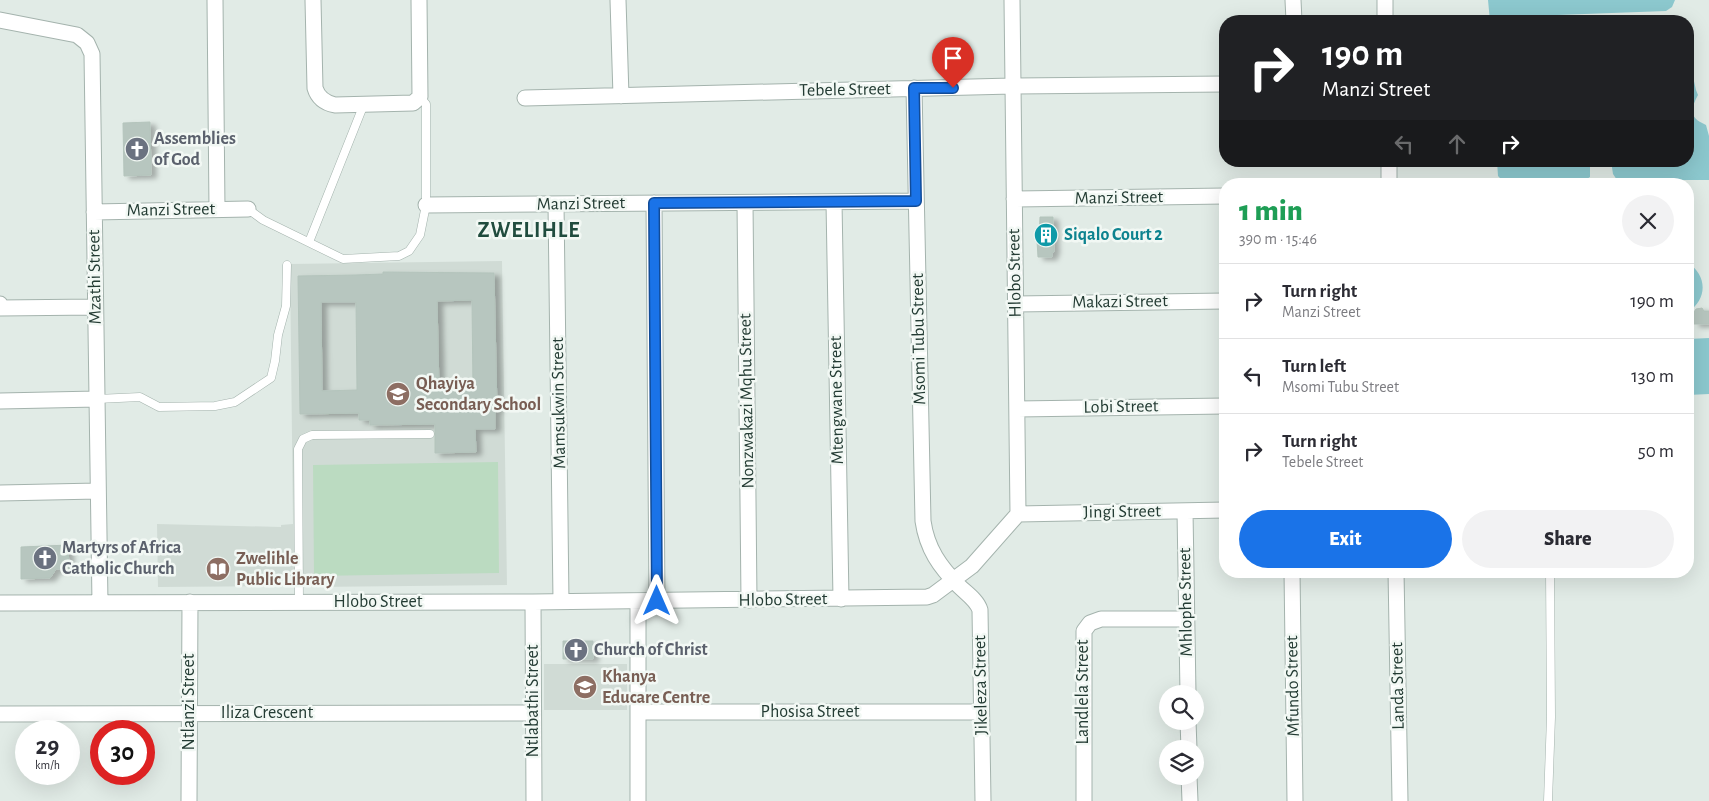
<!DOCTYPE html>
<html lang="en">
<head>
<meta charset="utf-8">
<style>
  body { margin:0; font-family:"Alegreya Sans",sans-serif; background:#f2f2f3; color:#2b2b33; height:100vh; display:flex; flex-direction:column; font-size:19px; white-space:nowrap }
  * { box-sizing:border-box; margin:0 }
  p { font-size:16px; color:#7c7c81 }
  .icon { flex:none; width:28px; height:28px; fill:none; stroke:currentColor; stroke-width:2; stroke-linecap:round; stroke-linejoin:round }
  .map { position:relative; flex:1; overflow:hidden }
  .details { position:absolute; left:1219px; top:178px; width:475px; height:400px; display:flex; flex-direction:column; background:#fff; border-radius:20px; box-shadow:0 5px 20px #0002 }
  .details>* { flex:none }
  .banner { position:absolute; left:1219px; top:15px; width:475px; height:152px; border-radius:20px; box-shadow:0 5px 20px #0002; background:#202124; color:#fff; overflow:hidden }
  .buttons { position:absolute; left:1159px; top:685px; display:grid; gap:10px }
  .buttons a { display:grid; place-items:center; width:45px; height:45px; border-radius:50%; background:#fff; box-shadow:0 5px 20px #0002; font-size:25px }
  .speed { position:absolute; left:15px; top:720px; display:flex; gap:10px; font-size:25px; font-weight:700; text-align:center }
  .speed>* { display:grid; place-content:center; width:65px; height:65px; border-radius:50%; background:#fff; box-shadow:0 5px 20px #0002; line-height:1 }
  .speed small { font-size:12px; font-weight:400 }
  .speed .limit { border:8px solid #d22; background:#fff; color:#111 }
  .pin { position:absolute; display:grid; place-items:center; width:42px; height:42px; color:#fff; margin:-51px -21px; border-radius:50% 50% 50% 0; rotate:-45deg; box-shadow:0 0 5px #0007 }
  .pin .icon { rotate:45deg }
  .me { position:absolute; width:55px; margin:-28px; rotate:0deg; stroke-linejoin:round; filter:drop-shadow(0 0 4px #0008) }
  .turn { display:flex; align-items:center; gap:18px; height:105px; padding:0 20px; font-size:22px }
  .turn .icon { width:65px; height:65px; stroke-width:2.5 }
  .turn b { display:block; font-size:35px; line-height:42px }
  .lanes { display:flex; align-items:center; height:48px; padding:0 20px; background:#0003; justify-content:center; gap:25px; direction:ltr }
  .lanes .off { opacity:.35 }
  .round { display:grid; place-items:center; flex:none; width:52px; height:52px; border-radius:26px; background:#f2f2f3 }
  .head { display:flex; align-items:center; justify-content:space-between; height:85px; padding:0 20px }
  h1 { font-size:30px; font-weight:800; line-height:38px; color:#1e9e55 }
  .action { display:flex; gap:10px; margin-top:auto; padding:10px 20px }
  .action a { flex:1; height:58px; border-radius:30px; background:#1a73e8; color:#fff; font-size:20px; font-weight:800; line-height:58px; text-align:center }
  .action a+a { background:#f2f2f3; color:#2b2b33 }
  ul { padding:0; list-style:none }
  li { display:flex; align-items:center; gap:15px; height:75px; padding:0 20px; border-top:1px solid #e1e1e2 }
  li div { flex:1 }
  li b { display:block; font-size:19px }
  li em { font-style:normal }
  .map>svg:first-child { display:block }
  .built { fill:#d0dbd5 }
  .green { fill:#bbdbc1 }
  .water { fill:#8cc8ce }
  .building { fill:#b7c6bf; stroke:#b4c4bc; fill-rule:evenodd; filter:url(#shadow) }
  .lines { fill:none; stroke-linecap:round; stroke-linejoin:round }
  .service-casing { stroke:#a4b3ad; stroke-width:9 }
  .minor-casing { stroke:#a4b3ad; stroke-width:17 }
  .service { stroke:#fff; stroke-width:8 }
  .minor { stroke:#fff; stroke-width:15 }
  .route-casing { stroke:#114b97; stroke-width:12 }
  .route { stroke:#1a73e8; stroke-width:9 }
  .labels { text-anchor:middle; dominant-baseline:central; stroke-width:5; stroke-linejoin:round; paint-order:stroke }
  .street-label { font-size:18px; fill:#233b33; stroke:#f2f8f4 }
  .worship-label { font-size:18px; font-weight:bold; fill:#5b616d; stroke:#f2f8f4; text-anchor:start }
  .culture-label { font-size:18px; font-weight:bold; fill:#0d838f; stroke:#f2f8f4; text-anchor:start }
  .education-label { font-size:18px; font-weight:bold; fill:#785e54; stroke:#f2f8f4; text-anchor:start }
  .district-label { font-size:22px; font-weight:bold; letter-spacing:1px; fill:#204c3e; stroke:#f2f8f4 }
</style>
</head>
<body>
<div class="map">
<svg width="1709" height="801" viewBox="0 0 1709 801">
  <defs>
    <filter id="shadow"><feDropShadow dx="5.5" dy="3" stdDeviation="2.5" flood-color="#0004"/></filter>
  </defs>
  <rect width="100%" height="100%" fill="#e1ebe6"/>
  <path class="built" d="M 502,261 L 507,585 L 312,587 L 308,584 L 288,584 L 285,580 L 282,580 L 282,586 L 158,587 L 157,524 L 281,527 L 281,525 L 293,524 L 290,264 Z
    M 544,664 L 627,664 L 627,710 L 544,710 Z"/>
  <path class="green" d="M 498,462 L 499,573 L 314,576 L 313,465 Z"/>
  <path class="water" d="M 1488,0 L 1675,0 L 1672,7 L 1666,11 L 1503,17 L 1499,21 L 1490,21 Z
    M 1688,55 L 1696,90 L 1698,95 C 1690,110 1689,118 1706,125 L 1709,136 L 1709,180 L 1617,180 L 1613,174 L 1611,161 L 1688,161 Z
    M 1497,161 L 1590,161 L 1590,177 L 1582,182 L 1503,181 L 1498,176 Z
    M 1688,263 C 1707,275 1708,299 1688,312 Z
    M 1709,338 L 1709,394 L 1688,395 L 1688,339 Z"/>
  <path class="building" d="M 150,122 L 151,175 L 124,176 L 123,123 Z
    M 1040,217 L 1053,217 L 1054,252 L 1052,252 L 1052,257 L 1038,257 L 1037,241 L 1039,241 Z
    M 383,272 L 494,273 L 497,410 L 495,411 L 495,429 L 475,429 L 476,452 L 435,453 L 435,424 L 370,425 L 370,420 L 359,420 L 359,413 L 300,414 L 298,276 L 355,275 L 383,274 ZM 472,300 L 473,389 L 439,389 L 437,301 ZM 321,302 L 356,302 L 357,390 L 322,391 Z
    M 1702,308 L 1704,311 L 1709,311 L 1709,324 L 1694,324 L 1694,312 L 1696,309 Z
    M 68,545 L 69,569 L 56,569 L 50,578 L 21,579 L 21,547 Z
    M 563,641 L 593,641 L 593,659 L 563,659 Z"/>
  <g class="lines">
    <g class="service-casing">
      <path id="service" d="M 248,209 L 263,220 L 343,259 L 399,256 L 409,251 L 420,235 L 426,205 L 426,104 L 420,97
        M 309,242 L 364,104
        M 97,399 L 140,397 L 159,407 L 215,406 L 235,402 L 271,378 L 275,361 L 278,335 L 286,306 L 287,265
        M 299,602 L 298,449 L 303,439 L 312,435 L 430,434
        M 1548,801 L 1551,717 L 1550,571"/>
    </g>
    <g class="minor-casing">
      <path id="minor" d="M 215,0 L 217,209
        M 313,0 L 315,88 C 318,98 325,103 335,105 L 413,103 L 420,97 L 419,0
        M 618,0 L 621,96
        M 1293,0 L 1294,21
        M 1385,0 L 1385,21
        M 0,20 L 77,35 L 87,43 L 92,54 L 100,603
        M 914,88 L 923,521 C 927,549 940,567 959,586 C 966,593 977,600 980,610 L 983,801
        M 525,98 L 1012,86 L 1225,84
        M 1389,161 L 1389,184
        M 1014,199 L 1225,196
        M 834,202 L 841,599
        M 654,203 L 657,601
        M 745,203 L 749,600
        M 556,204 L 561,601
        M 426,205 L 916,201
        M 94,212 L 248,209
        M 0,304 L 0,308 L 95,307
        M 1015,304 L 1225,301
        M 0,401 L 97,399
        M 1017,409 L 1225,406
        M 0,493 L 98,491
        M 1185,511 L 1188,694
        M 1018,514 L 1225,510
        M 1292,571 L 1295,801
        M 1396,571 L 1400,801
        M 533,602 L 534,801
        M 0,603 L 533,602 L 927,597 L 933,595 L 972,566 L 1018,514 L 1012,0
        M 638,712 L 981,712
        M 0,714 L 533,713
        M 1188,721 L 1189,749
        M 1189,776 L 1190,801
        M 189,801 L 190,602
        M 638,801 L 638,601
        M 1084,801 L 1084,631 L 1090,623 L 1101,619 L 1186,619"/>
    </g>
    <use href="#service" class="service"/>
    <use href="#minor" class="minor"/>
  </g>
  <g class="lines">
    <g class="route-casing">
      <path id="route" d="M 657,601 L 654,203 L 916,201 L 914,88 L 953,88"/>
    </g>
    <use href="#route" class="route"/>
  </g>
  <defs>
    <g id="church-disc" transform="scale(1.25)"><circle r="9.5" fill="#6b7280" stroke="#f2f8f4"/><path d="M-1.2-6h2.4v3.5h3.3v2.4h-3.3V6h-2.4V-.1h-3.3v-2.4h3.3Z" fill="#fff"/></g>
    <g id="building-disc" transform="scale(1.25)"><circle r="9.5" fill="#0f9aa8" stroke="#f2f8f4"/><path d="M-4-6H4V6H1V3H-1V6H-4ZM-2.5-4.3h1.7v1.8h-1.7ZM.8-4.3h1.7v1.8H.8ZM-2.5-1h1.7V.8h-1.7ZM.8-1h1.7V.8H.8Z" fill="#fff"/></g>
    <g id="school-disc" transform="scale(1.25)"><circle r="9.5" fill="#8d6e63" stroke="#f2f8f4"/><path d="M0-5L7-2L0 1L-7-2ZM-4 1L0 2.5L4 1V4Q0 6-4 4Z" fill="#fff"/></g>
    <g id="library-disc" transform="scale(1.25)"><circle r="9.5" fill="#8d6e63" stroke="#f2f8f4"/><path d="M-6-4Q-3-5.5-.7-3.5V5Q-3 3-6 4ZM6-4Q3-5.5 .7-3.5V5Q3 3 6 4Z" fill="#fff"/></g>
  </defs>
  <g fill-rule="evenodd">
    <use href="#church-disc" x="137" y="149"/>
    <use href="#building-disc" x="1046" y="235"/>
    <use href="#school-disc" x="398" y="394"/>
    <use href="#church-disc" x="45" y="558"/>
    <use href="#library-disc" x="218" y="569"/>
    <use href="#church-disc" x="576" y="650"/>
    <use href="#school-disc" x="585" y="687"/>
  </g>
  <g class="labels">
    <g class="street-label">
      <text transform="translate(845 90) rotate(-1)">Tebele Street</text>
      <text transform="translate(1119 198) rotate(-1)">Manzi Street</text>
      <text transform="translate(581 204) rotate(-1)">Manzi Street</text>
      <text transform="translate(171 210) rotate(-1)">Manzi Street</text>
      <text transform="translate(1015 273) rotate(-91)">Hlobo Street</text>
      <text transform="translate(95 277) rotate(-91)">Mzathi Street</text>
      <text transform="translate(1120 302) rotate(-1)">Makazi Street</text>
      <text transform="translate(919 339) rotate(-91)">Msomi Tubu Street</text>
      <text transform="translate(837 400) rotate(-91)">Mtengwane Street</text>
      <text transform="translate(747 401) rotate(-91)">Nonzwakazi Mqhu Street</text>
      <text transform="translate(559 403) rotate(-91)">Mamsukwin Street</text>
      <text transform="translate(1121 407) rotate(-1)">Lobi Street</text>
      <text transform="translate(1122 512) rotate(-1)">Jingi Street</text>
      <text transform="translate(783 600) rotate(-1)">Hlobo Street</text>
      <text x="378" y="602">Hlobo Street</text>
      <text transform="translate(1186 602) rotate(-91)">Mhlophe Street</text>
      <text transform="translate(981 685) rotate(-91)">Jikeleza Street</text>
      <text transform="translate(1293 686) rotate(-91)">Mfundo Street</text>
      <text transform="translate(1398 686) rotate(-91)">Landa Street</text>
      <text transform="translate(1083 692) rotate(-90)">Landlela Street</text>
      <text transform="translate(533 701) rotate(-90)">Ntlabathi Street</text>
      <text transform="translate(189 702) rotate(-90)">Ntlanzi Street</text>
      <text x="810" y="712">Phosisa Street</text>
      <text x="267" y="713">Iliza Crescent</text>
    </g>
    <g class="worship-label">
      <text x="154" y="139">Assemblies<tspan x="154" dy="21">of God</tspan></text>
      <text x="62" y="548">Martyrs of Africa<tspan x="62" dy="21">Catholic Church</tspan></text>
      <text x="594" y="650">Church of Christ</text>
    </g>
    <g class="culture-label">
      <text x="1064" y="235">Siqalo Court 2</text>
    </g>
    <g class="education-label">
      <text x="416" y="384">Qhayiya<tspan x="416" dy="21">Secondary School</tspan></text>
      <text x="236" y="559">Zwelihle<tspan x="236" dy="21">Public Library</tspan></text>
      <text x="602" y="677">Khanya<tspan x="602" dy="21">Educare Centre</tspan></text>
    </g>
    <g class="district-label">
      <text x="529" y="230">ZWELIHLE</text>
    </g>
  </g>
</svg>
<div class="buttons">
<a><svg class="icon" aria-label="search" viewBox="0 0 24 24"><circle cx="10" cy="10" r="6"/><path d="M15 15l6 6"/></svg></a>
<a><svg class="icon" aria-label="layers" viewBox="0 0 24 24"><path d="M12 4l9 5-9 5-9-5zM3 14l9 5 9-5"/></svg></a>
</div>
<div class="speed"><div>29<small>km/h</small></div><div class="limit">30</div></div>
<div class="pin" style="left:953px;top:88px;background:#d93025"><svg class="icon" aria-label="arrive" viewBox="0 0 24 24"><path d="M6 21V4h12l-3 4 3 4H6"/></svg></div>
<svg class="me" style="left:657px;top:601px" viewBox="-20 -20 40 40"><path d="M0-17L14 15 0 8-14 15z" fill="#1a73e8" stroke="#fff" stroke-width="4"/></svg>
<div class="banner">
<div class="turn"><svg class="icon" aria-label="right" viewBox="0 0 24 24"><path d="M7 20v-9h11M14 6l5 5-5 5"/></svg><div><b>190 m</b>Manzi Street</div></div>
<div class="lanes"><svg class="icon off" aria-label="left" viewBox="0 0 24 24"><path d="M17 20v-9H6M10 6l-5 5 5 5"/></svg><svg class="icon off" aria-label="ahead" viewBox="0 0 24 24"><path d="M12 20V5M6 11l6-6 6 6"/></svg><svg class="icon" aria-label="right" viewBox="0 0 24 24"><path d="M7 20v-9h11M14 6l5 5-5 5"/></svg></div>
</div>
<section class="details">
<div class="head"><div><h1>1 min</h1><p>390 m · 15:46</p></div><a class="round"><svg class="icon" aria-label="close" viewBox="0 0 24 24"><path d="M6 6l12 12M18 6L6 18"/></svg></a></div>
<ul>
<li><svg class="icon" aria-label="right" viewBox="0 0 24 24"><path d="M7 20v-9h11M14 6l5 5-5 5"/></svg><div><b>Turn right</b><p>Manzi Street</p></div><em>190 m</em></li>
<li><svg class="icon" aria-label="left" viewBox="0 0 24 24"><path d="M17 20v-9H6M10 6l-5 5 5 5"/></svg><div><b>Turn left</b><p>Msomi Tubu Street</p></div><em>130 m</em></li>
<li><svg class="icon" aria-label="right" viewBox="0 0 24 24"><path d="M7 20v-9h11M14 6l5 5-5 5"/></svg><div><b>Turn right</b><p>Tebele Street</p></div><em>50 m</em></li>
</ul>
<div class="action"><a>Exit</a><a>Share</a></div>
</section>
</div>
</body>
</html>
